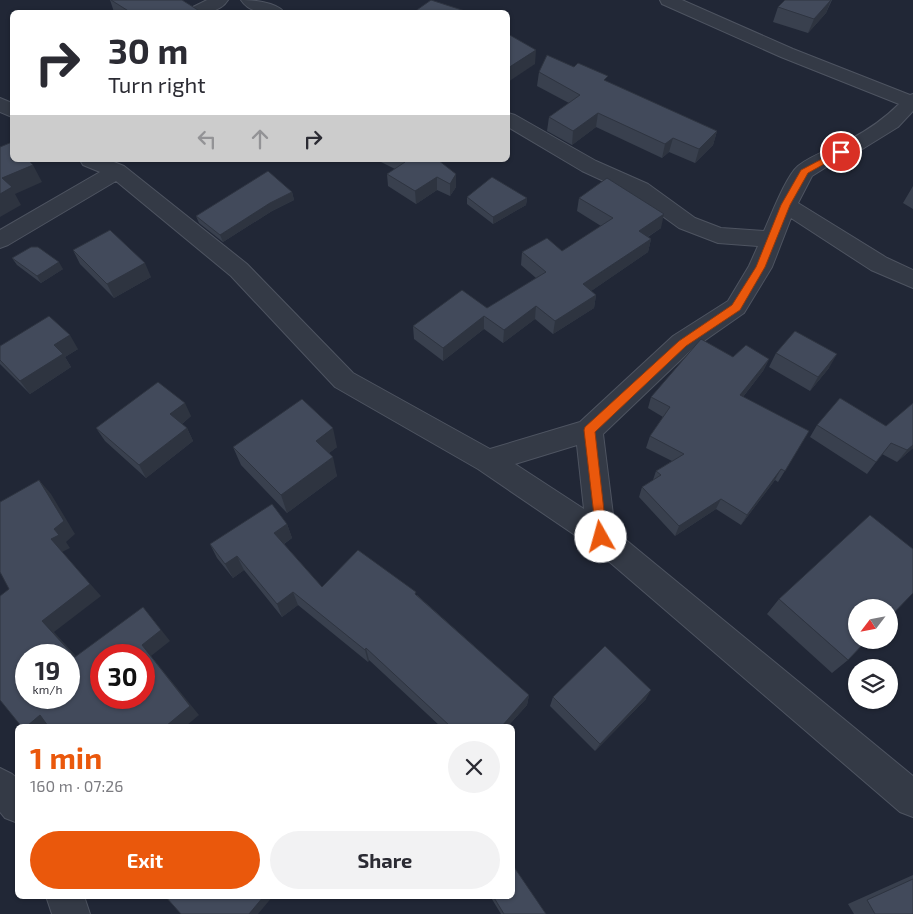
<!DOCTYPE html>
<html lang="en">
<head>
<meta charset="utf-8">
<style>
  body { margin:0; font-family:"Exo 2",sans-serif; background:#f2f2f3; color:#2b2b33; height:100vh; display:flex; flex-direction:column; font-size:19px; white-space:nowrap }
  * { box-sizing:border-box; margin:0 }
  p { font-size:16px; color:#7c7c81 }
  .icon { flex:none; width:28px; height:28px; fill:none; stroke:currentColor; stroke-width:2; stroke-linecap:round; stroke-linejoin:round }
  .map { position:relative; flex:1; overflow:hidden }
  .sheet { position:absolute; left:15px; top:724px; width:500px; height:175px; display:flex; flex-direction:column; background:#fff; border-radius:8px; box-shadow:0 1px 4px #0004 }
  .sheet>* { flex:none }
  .top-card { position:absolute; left:10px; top:10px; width:500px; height:152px; border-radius:8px; box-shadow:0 1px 4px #0004; background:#fff; color:#2b2b33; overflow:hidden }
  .needle { width:32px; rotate:238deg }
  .tools { position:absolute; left:848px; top:599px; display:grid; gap:10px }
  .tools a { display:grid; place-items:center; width:50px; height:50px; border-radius:50%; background:#fff; box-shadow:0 1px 4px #0004; font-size:25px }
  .speed { position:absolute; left:15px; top:644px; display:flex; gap:10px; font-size:25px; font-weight:700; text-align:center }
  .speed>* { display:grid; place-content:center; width:65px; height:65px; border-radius:50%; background:#fff; box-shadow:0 1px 4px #0004; line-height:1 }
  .speed small { font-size:12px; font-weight:400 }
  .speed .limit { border:8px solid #d22; background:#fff; color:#111 }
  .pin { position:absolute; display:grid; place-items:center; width:42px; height:42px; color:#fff; margin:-21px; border:2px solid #fff; border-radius:50%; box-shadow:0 1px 5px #0007 }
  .me { position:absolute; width:55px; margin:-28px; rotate:353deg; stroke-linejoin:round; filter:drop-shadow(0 0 4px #0008) }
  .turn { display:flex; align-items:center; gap:18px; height:105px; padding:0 15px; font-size:22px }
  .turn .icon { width:65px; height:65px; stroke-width:2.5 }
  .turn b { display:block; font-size:35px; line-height:42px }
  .lanes { display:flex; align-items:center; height:48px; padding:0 15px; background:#0003; justify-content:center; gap:25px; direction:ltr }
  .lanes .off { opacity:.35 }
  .round { display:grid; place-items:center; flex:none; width:52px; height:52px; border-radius:26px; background:#f2f2f3 }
  .overview { display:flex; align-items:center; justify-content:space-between; height:85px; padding:0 15px }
  h1 { font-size:30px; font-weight:700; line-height:38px; color:#ea580c }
  .primary-button { display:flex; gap:10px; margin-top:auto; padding:10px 15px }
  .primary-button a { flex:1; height:58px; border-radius:30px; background:#ea580c; color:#fff; font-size:20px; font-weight:700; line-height:58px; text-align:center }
  .primary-button a+a { background:#f2f2f3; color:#2b2b33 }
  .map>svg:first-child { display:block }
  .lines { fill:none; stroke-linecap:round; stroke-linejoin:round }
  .minor-casing { stroke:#4e5461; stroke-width:2 }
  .minor { fill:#343a46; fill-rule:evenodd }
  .wall { fill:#39404e }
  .shaded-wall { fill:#2e3440 }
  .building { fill:#424a5b; stroke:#2e3440; fill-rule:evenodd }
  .route { fill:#ea580c; stroke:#983908 }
</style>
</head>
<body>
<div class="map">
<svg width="913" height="914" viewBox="0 0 913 914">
  <rect width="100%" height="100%" fill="#212736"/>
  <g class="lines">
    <g class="minor-casing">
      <path id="minor" d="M 207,0 L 228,0 C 220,13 202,14 188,12 L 191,8 Z
        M 241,0 C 252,0 276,2 284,12 C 268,14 250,14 241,0 Z
        M 660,0 L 682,0 L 793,49 L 910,95 L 913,94 L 913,111 L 898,127 L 864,148 L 831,164 L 812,176 L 798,203 L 887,258 L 913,270 L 913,288 L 871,270 L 791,218 L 772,267 L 744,313 L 691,350 L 603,434 L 615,531 L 913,776 L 913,817 L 900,812 L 591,546 L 478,469 L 335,387 L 231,276 L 116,181 L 8,245 L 0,248 L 0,230 L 100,172 L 83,165 L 80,160 L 109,160 L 124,166 L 247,264 L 353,373 L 490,449 L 580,422 L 673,336 L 728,301 L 749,266 L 758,246 L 718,243 L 679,228 L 632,194 L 582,171 L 508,127 L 508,113 L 515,115 L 596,161 L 648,184 L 695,218 L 721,228 L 764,231 C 771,216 786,176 798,166 C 813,154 832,149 849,140 C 868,130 884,119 899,104 L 781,57 L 662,4 ZM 577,445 L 584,509 L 515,464 Z
        M 0,98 L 12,103 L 12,117 L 0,112 Z
        M 0,768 L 12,774 L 18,779 L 18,823 L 5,818 L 0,812 Z
        M 46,896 L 84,896 L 90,914 L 52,914 Z"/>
    </g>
    <use href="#minor" class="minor"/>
  </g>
  <path class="wall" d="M 110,0 L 182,0 L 201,12 L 114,12 Z
    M 785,0 L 832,0 L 826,13 L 808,33 L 773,22 L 778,7 Z
    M 539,72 L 607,82 L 717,131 L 713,145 L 695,163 L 669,152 L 662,158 L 596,127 L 572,145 L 547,131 L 549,117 L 569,103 L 537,86 Z
    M 377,160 L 438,160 L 456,187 L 450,196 L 437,190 L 416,204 L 388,186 L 387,174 L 395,169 Z
    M 913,186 L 913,209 L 903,203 Z
    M 292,192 L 294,200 L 272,211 L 223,242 L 199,223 L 196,216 Z
    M 467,197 L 527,198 L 526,205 L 493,224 L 467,204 Z
    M 579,198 L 661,228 L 648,237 L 651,239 L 648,252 L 591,291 L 596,295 L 594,308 L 553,334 L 535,319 L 503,343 L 484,329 L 443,361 L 414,339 L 413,326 L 487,308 L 536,278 L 521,265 L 522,252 L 562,251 L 601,226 L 577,211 Z
    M 73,250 L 151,277 L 114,298 L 80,264 Z
    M 12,258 L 63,269 L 41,283 L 17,265 Z
    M 0,346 L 78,349 L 65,357 L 71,367 L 30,394 L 0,364 Z
    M 776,353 L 829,368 L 810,391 L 769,367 Z
    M 733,357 L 769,359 L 763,371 L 743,397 L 809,431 L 778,482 L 775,480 L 741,525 L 716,509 L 675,536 L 639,497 L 642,487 L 653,480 L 656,471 L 672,461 L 646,448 L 650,436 L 663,417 L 648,408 L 651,397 Z
    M 191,416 L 182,424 L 187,428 L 193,441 L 146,478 L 105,441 L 96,428 Z
    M 817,425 L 913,448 L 897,462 L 882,454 L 867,474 L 810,437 Z
    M 233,447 L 337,447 L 329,453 L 337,476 L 287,513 L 241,465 Z
    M 287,524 L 292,538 L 284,544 L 322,587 L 417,595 L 529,695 L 527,705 L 508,726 L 440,726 L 369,660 L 368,662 L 298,605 L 282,617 L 244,570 L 233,578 L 217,558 L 210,544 Z
    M 779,599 L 848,660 L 832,673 L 767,614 Z
    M 553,697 L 646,699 L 595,751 L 550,706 Z
    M 913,875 L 913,914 L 854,914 L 848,904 Z
    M 490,896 L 512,896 L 546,914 L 501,914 Z"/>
  <path class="shaded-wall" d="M 831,0 L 826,13 L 808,33 L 814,19 Z
    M 536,50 L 535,64 L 508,82 L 508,68 Z
    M 598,113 L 596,127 L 572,145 L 573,131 Z
    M 717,131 L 713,145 L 695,163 L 699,149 Z
    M 673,138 L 669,152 L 662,158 L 665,144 Z
    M 33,165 L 42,182 L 15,194 L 21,205 L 0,217 L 0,194 L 2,178 Z
    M 456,174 L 456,187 L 450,196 L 450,184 Z
    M 437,177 L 437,190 L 416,204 L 415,191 Z
    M 292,192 L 294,200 L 272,211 L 223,242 L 220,235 L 270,203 Z
    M 527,198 L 526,205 L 493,224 L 493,217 Z
    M 664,214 L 661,228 L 636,244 L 639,231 Z
    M 651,239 L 648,252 L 581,298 L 583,284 Z
    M 59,262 L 63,269 L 41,283 L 37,276 Z
    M 145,263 L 151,277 L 114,298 L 107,284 Z
    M 596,295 L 594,308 L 553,334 L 555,321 Z
    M 536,306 L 535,319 L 503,343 L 504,330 Z
    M 484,316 L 484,329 L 443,361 L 443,348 Z
    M 70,335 L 78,349 L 65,357 L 71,367 L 30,394 L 20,381 L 54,345 Z
    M 837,354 L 829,368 L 810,391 L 818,377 Z
    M 769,359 L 763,371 L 735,407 L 740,395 Z
    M 185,403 L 191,416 L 177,428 L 170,414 Z
    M 187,428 L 193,441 L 146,478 L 139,465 Z
    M 333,428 L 337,447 L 321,459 L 316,441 Z
    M 913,445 L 913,448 L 897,462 L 907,450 Z
    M 333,457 L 337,476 L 287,513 L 281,495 Z
    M 781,469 L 775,480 L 741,525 L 747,515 Z
    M 39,480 L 51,494 L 75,534 L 66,542 L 70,548 L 62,552 L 101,596 L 54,632 L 87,668 L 75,657 L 42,621 L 51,539 L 54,529 Z
    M 721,499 L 716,509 L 675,536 L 679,526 Z
    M 287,524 L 292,538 L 279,547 L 274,533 Z
    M 237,556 L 244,570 L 233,578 L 225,564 Z
    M 293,592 L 298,605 L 282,617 L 277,604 Z
    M 143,607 L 170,641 L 151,656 L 199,715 L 186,726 L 166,726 L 142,645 Z
    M 366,648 L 369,660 L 368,662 L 365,650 Z
    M 651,690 L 646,699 L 595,751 L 600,744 Z
    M 529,695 L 527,705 L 508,726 L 502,726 Z
    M 40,715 L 51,726 L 27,726 Z
    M 264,896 L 273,896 L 258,914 L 249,914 Z"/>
  <path class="building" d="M 111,0 L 182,0 L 201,12 L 130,12 Z
    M 431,0 L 465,11 L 468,12 L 414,12 Z
    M 785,0 L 831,0 L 814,19 L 778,7 Z
    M 508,34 L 536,50 L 508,68 Z
    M 547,55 L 574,67 L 578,63 L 608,76 L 604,80 L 717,131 L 699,149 L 673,138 L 665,144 L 598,113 L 573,131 L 549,117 L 580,95 L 539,72 Z
    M 12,142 L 12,160 L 28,160 L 33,165 L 2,178 L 12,187 L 0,194 L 0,147 Z
    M 402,160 L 438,160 L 456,174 L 450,184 L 437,177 L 415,191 L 387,174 L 405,162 Z
    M 268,171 L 292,192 L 270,203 L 220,235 L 196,216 Z
    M 492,177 L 527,198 L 493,217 L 467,197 Z
    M 607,178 L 664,214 L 639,231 L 651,239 L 583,284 L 596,295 L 555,321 L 536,306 L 504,330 L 484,316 L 443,348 L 413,326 L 462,290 L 487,308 L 546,272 L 522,252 L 547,238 L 562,251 L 613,218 L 579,198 Z
    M 110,230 L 145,263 L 107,284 L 73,250 Z
    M 31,247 L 38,247 L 59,262 L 37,276 L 12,258 Z
    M 49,316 L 70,335 L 54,345 L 63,354 L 20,381 L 0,360 L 0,346 Z
    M 795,331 L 837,354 L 818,377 L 776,353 Z
    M 701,339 L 733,357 L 746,345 L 769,359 L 740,395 L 809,431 L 785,471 L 781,469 L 747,515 L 721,499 L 679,526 L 642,487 L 661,475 L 656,471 L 684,454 L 650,436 L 670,407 L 651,397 Z
    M 158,382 L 185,403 L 170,414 L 187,428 L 139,465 L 96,428 Z
    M 840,398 L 886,426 L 913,403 L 913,445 L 907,450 L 891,443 L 876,462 L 817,425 Z
    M 302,399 L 333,428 L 316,441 L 333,457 L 281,495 L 233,447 Z
    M 39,480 L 64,521 L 54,529 L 59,535 L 51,539 L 90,584 L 42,621 L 75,657 L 143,607 L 161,630 L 142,645 L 190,706 L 166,726 L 48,726 L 40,715 L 27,726 L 21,726 L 0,700 L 0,596 L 9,589 L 0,572 L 0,502 ZM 26,655 L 69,655 L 69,698 L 26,698 ZM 101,655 L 144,655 L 144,698 L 101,698 Z
    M 272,504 L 287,524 L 274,533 L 322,587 L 358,550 L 416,592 L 415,594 L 529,695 L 502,726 L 450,726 L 366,648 L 365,650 L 293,592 L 277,604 L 237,556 L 225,564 L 210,544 Z
    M 870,515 L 913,549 L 913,593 L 889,618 L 889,608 L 856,608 L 856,640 L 867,640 L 848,660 L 779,599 Z
    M 605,646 L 651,690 L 600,744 L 553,697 Z
    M 512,864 L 546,914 L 504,914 L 493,896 L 512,896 Z
    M 913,879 L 913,914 L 875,914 L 867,900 Z
    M 165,896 L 264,896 L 249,914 L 181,914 Z"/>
  <path class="route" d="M 841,149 L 845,152 L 844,153 L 808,173 L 790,205 L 765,267 L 740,310 L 686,346 L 595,432 L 607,537 L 606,541 L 601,543 L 597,541 L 584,430 L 585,427 L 679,341 L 732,305 L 756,267 L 781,205 L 801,170 Z"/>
</svg>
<div class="tools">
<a><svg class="needle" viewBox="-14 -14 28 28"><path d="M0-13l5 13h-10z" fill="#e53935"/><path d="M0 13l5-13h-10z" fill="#7c7c81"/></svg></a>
<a><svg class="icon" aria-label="layers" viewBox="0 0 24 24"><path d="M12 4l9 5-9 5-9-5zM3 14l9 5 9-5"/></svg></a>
</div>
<div class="speed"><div>19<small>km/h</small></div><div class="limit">30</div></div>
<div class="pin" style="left:841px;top:152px;background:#d93025"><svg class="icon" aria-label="arrive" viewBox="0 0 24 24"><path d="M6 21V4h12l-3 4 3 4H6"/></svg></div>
<svg class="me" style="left:601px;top:537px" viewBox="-20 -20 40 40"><circle r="19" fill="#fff"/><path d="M0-13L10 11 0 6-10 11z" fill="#ea580c"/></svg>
<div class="top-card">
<div class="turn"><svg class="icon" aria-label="right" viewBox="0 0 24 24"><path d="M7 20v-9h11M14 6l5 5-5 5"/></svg><div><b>30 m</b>Turn right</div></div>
<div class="lanes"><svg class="icon off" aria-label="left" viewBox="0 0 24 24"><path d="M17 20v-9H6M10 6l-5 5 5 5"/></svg><svg class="icon off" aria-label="ahead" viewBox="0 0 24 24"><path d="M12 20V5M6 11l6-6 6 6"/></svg><svg class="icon" aria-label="right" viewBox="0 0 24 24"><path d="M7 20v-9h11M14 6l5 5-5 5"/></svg></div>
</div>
<section class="sheet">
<div class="overview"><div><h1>1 min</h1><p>160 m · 07:26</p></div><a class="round"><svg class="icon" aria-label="close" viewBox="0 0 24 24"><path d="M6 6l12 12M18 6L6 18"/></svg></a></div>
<div class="primary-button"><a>Exit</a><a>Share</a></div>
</section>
</div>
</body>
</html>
